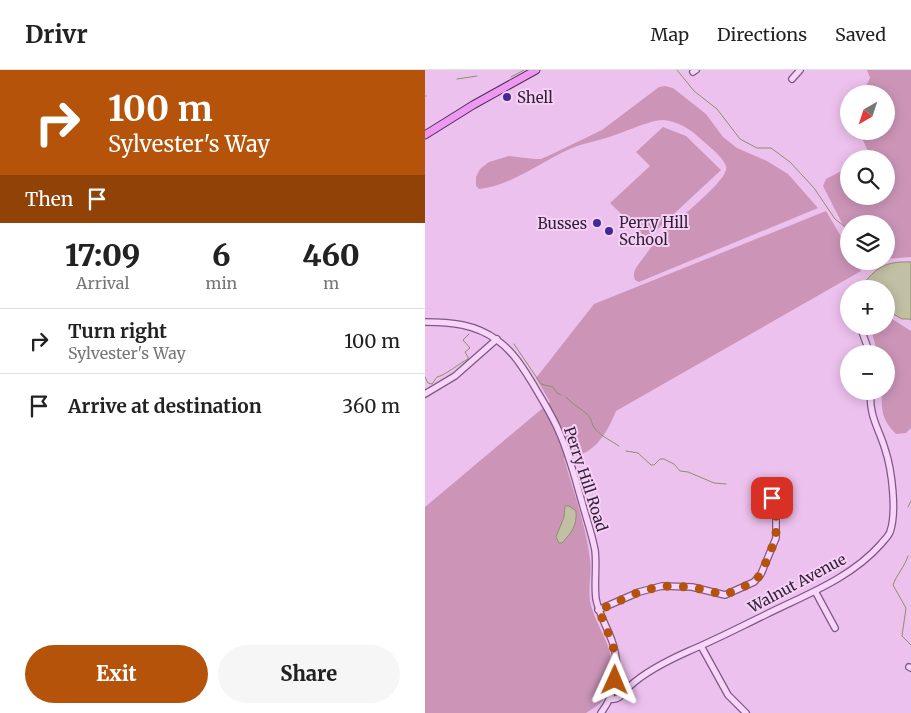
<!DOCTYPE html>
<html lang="en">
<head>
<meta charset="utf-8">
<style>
  body { margin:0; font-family:Merriweather,serif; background:#f6f6f6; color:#222; height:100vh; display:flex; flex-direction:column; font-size:19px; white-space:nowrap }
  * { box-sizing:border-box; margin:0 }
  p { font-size:16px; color:#767676 }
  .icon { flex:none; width:28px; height:28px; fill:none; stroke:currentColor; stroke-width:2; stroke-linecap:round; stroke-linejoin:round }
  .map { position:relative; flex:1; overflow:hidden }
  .sheet { display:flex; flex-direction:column; background:#fff; width:425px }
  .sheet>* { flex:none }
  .top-card { background:#b45309; color:#fff; overflow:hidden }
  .needle { width:32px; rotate:219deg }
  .tools { position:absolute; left:415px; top:15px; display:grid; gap:10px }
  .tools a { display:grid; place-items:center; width:55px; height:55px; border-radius:50%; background:#fff; box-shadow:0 2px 12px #0003; font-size:25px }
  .pin { position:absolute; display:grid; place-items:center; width:42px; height:42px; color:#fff; margin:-21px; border-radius:10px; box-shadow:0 2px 8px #0006 }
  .me { position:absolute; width:55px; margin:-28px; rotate:1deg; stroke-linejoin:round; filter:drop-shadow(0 0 4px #0008) }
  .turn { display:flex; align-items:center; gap:18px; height:105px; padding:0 25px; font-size:22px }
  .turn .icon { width:65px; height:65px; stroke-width:2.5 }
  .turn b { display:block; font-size:35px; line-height:42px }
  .then { display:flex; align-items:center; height:48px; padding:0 25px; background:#0003; gap:10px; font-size:19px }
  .eta { display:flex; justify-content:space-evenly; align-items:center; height:85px; text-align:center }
  .eta b { font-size:30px; font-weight:800; line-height:35px }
  .cta { display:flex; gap:10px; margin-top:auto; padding:10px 25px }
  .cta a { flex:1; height:58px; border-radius:30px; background:#b45309; color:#fff; font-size:20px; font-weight:800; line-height:58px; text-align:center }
  .cta a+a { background:#f6f6f6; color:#222 }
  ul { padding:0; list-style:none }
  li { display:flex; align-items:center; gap:15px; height:65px; padding:0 25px; border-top:1px solid #e0e0e0 }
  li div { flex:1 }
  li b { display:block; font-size:19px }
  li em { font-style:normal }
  header { display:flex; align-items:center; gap:30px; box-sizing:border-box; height:70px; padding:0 25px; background:#fff; border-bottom:1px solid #e0e0e0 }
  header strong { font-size:24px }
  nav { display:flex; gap:28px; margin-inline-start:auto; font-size:18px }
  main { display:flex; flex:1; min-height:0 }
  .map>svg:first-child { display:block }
  .green { fill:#cc95b8 }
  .water { fill:#c1c0a4; stroke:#8e8f6b }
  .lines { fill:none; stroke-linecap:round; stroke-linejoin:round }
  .stream { stroke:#8e8f6b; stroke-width:1 }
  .minor-casing { stroke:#7e5988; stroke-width:8 }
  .major-casing { stroke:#4a2d56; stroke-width:9 }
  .minor { stroke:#f8d5f9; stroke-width:5.5 }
  .major { stroke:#ee98f2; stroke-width:7 }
  .route { stroke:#b45309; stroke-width:9; stroke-dasharray:0 16.2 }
  .poi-dot { fill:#442898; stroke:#f5d1f6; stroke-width:2 }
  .labels { text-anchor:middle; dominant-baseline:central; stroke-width:4; stroke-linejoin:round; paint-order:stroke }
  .poi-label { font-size:15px; fill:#311d38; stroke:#f5d1f6; text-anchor:start }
  .street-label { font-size:15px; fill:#311d38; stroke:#f5d1f6 }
</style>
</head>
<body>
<header>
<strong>Drivr</strong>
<nav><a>Map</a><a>Directions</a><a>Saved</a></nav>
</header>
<main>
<section class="sheet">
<div class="top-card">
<div class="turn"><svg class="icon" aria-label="right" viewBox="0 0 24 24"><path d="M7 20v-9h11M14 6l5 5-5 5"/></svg><div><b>100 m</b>Sylvester's Way</div></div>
<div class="then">Then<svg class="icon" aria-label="arrive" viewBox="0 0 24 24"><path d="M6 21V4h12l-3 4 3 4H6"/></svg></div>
</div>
<div class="eta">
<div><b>17:09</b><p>Arrival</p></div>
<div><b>6</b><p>min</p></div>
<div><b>460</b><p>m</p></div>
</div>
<ul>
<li><svg class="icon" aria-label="right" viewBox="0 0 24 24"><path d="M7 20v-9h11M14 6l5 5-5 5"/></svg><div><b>Turn right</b><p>Sylvester's Way</p></div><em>100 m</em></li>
<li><svg class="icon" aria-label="arrive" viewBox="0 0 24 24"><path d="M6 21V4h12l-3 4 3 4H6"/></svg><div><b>Arrive at destination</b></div><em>360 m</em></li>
</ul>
<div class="cta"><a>Exit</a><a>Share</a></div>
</section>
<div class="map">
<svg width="486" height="643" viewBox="0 0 486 643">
  <rect width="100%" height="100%" fill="#edc1ee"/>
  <path class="green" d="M 442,0 L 486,0 L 486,187 L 461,189 L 461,154 L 424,154 L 424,167 L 398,116 L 401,109 L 424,97 L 424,126 L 461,126 L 461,89 L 444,89 L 445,86 L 434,61 L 461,61 L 461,24 L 437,24 L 445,8 Z
    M 240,16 L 248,18 L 281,44 L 298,67 L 312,78 L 342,91 L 363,104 L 393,138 L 214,212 L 210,210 C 206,201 214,194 219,187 C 225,179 230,171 238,163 C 248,153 306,109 301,96 C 297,85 277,71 269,63 C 260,56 249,51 238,50 C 225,50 198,63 184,67 C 172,71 159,73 147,78 C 118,90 87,116 54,119 L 51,116 L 51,107 L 55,99 L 64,92 L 84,86 L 109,89 L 116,89 L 125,85 L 177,60 L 234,17 Z
    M 238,57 L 261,66 L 296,100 L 222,169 L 185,133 L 225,96 L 211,82 Z
    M 401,141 L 424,180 L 424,191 L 430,191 L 436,201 L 191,341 C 185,356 175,376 159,383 C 153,386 145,387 139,388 C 148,421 161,455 165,489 C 167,503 163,517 165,531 C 171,561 193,576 185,611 C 181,630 177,633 161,643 L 0,643 L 0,437 L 125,332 L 111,308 L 169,234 Z
    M 461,245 L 486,261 L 486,358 L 481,363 L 471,364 C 457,350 456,341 457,321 L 461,321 L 461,284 L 453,284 L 445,256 L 461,256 Z"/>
  <path class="water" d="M 486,192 L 486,250 L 484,249 L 477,249 L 461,240 L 461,219 L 437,219 L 436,217 C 451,197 461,191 486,192 Z
    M 140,436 L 144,436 L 151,441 C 152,456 147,462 137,473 L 134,473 L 131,467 L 139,447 Z"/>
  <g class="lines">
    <path class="stream" d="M 252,0 L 269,21 L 292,39 L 315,69 L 332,78 L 346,78 L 365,92 L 389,118 L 410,149 L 424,160
      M 86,7 L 99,0
      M 32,9 L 52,6
      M 0,26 L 1,26
      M 89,274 L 116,314 L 128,317 L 132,323 L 136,325
      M 0,307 L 3,313 L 7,314 L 12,307 C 19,306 35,293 43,289 L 43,287 L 40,282 L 45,278 L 38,270 L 44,264
      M 141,327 C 147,334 155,338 162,344 C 167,348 166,355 171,360 C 177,367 187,371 194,376
      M 201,381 L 213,383 L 226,395 L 229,395 L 235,389 L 239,389 L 249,394 L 255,401 L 263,402 L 289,413 L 301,414
      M 483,437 L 486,431
      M 483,486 C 479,498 472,504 468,515 L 481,538 L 477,566 L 486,575"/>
    <g class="minor-casing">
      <path id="minor" d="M 268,2 L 271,0
        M 367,9 L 375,0
        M 0,252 C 26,252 50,254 72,270 C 88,281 98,298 108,314 C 117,330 128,346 135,364 C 145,387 151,412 158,436 C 162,450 167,465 170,480 C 172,496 169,513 171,529 C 174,544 182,557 187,571 C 196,596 191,623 176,643
        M 435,256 L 445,284
        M 0,324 L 30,306 L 72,269
        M345 432a6 6 0 1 1 12 0a6 6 0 1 1-12 0Z
        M 390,521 L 410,558
        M 173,540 L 214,522 L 237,516 L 267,517 L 300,525 L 329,512 L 336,504 L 351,468 L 351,438
        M 276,576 L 303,625 L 321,643
        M 484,597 L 486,598
        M 185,629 C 195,631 198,622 205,616 C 220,602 246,589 264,581 C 290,570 315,557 340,545 C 380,525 425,509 456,474 C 459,470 463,467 465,462 C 472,442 467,400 460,379 C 454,359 443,344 446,321"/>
    </g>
    <g class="major-casing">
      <path id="major" d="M 0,65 L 48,35 L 111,0"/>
    </g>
    <use href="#minor" class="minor"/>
    <use href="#major" class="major"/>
  </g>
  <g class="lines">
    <path class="route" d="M 190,610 C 195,582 183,565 174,540 L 214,522 L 237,516 L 267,517 L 300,525 L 329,512 L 336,504 L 351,468 L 351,438 L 345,433 L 347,428"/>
  </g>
  <g class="poi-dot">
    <circle cx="82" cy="27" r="5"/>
    <circle cx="172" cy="153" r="5"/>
    <circle cx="184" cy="161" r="5"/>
  </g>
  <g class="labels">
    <g class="poi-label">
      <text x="92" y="27">Shell</text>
      <text x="194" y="152">Perry Hill<tspan x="194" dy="17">School</tspan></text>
      <text x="162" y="153" text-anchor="end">Busses</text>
    </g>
    <g class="street-label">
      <text transform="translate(161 409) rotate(72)">Perry Hill Road</text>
      <text transform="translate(372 513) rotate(-28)">Walnut Avenue</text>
    </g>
  </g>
</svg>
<div class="tools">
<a><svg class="needle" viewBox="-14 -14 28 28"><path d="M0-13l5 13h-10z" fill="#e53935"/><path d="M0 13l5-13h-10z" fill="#767676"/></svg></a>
<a><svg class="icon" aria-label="search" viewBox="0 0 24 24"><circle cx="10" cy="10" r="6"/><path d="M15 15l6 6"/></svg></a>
<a><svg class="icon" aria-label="layers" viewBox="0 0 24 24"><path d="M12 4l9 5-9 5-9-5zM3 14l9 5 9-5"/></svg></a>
<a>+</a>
<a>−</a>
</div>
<div class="pin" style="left:347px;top:428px;background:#d93025"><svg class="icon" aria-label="arrive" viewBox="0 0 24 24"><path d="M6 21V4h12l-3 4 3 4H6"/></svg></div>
<svg class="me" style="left:190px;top:610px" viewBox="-20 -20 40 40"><path d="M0-17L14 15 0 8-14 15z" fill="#b45309" stroke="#fff" stroke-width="4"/></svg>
</div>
</main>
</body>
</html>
